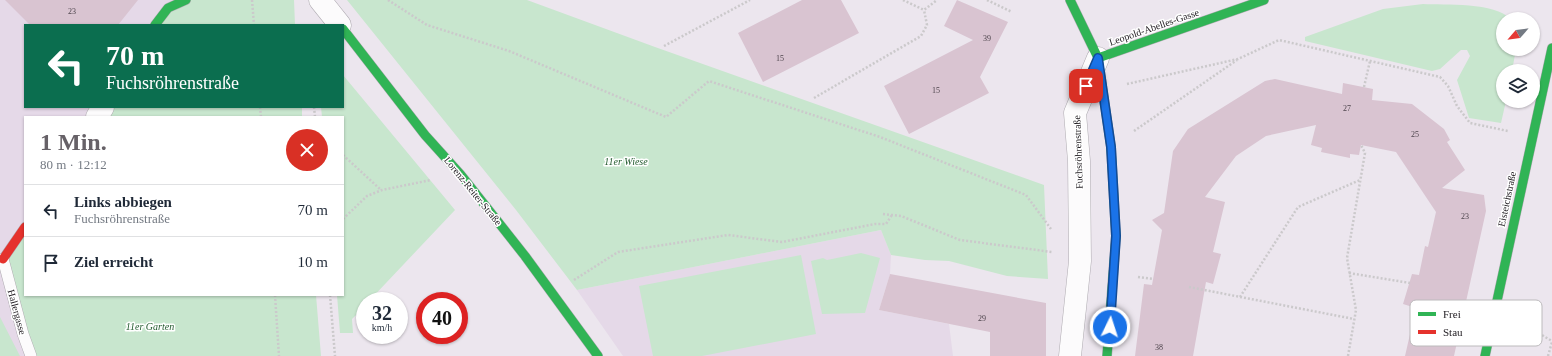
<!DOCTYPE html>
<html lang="de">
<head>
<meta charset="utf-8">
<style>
  body { margin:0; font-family:Georgia,serif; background:#f2f2f3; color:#1f2937; height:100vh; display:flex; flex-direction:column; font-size:15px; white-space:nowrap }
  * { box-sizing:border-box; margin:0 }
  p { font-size:13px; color:#747a83 }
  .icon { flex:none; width:22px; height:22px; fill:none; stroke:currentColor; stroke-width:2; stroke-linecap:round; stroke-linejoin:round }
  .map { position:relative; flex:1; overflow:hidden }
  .drawer { position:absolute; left:24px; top:116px; width:320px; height:180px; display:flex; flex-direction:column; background:#fff; border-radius:0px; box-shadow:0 1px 3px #0004 }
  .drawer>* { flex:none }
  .hud { position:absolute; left:24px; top:24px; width:320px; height:84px; border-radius:0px; box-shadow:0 1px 3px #0004; background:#0b6e4f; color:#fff; overflow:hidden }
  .needle { width:26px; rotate:242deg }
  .buttons { position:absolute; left:1496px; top:12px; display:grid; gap:8px }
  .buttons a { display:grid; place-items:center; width:44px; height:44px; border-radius:50%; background:#fff; box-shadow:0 1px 3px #0004; font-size:20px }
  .speed { position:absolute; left:356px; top:292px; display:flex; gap:8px; font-size:20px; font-weight:700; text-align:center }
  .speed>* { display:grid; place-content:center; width:52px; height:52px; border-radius:50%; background:#fff; box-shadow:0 1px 3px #0004; line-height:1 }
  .speed small { font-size:10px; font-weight:400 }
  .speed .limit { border:6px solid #d22; background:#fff; color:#111 }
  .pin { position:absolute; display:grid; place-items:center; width:34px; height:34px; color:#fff; margin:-17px; border-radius:8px; box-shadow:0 2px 6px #0006 }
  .me { position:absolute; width:44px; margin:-22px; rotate:4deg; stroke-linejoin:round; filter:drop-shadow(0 0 3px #0008) }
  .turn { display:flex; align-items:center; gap:14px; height:84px; padding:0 16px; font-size:18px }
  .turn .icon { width:52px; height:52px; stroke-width:2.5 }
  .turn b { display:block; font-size:28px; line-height:34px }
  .round { display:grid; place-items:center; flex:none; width:42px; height:42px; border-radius:21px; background:#f2f2f3 }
  .summary { display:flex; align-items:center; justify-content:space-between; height:68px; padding:0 16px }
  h1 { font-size:24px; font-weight:700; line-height:30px; color:#666167 }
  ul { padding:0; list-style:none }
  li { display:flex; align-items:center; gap:12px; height:52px; padding:0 16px; border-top:1px solid #e0e1e3 }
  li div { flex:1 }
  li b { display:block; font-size:15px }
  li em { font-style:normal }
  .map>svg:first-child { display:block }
  .built { fill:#e5d9e8 }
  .green { fill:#c8e6ce }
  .building { fill:#d9c4d1 }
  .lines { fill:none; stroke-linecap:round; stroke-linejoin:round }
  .lane-casing { stroke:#aeaab0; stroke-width:12 }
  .street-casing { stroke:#aeaab0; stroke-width:23 }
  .fast-casing { stroke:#aeaab0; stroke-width:10 }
  .jam-casing { stroke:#aeaab0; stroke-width:10 }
  .path { stroke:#cbc9cb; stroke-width:2.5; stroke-dasharray:2 2; stroke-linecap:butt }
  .lane { stroke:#fcfbfc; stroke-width:11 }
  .street { stroke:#fcfbfc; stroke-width:22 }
  .fast { stroke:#30b455; stroke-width:9 }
  .jam { stroke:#e5322d; stroke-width:9 }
  .route-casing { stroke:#114b97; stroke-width:10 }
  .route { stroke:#1a73e8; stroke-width:7 }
  .labels { text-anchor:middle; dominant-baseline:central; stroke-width:3; stroke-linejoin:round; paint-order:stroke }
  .number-label { font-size:8px; fill:#4d444c }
  .street-label { font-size:10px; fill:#1e1a1f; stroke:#fff }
  .park-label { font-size:10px; font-style:italic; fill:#225a2e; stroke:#fff }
  .key { fill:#fff; stroke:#bcbabc; stroke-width:1 }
  .key-label { font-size:11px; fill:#1e1a1f }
</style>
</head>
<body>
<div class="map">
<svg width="1552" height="356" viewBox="0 0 1552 356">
  <rect width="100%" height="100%" fill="#ece6ee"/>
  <path class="built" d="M 0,0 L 268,0 L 270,25 L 25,25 L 25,107 L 276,107 L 277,117 L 25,117 L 25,295 L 298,356 L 0,356 Z
    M 881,230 L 891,255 L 890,274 L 879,310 L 949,324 L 953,356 L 623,356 L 577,290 Z"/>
  <path class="green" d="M 186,0 L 294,0 L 295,25 L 155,25 Z
    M 347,0 L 527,0 L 655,47 L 1044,185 L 1048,279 L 1007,276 L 949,261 L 925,260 L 891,255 L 881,230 L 577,290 L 516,210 Z
    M 1423,4 C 1444,5 1496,2 1510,19 L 1503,19 L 1503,49 L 1516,49 L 1512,71 L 1503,71 L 1503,101 L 1506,101 L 1501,123 L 1469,118 L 1457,80 L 1470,56 L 1467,50 L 1461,50 L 1440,69 L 1432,71 L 1305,41 L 1305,37 L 1383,9 Z
    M 343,75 L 455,210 L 369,301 L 365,301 L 365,306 L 352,319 L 353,333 L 340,333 L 337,295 L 343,295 L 343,117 L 322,117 L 321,107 L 343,107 Z
    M 103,107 L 302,107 L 302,117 L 97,117 Z
    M 25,227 L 25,295 L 316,295 L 321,356 L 31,356 L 3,259 Z
    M 861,253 L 880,258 L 865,313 L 822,314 L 811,261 L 823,258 L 827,260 Z
    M 801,255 L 816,334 L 702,356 L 653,356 L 639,286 Z
    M 0,317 L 20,356 L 0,356 Z"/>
  <path class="building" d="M 5,0 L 138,0 L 118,25 L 30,25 Z
    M 802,0 L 841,0 L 859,33 L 763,82 L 738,33 Z
    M 957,0 L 1008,22 L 980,77 L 989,93 L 909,134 L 884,86 L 973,40 L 944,26 Z
    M 1275,79 L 1342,94 L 1343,83 L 1373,89 L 1372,100 L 1412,104 L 1444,129 L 1450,140 L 1447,142 L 1465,170 L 1442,188 L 1484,195 L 1486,211 L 1454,356 L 1405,356 L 1416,308 L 1403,304 L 1412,274 L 1419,275 L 1425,246 L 1428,247 L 1436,212 L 1396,152 L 1361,145 L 1359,155 L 1350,154 L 1350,158 L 1321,152 L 1322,148 L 1311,145 L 1316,125 L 1266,136 L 1236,156 L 1205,197 L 1225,202 L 1213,252 L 1221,254 L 1213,284 L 1206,282 L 1193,356 L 1135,356 L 1144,284 L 1152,285 L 1162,230 L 1152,220 L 1164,213 L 1173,151 L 1188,129 L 1265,81 Z
    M 890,274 L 1046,303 L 1046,356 L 990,356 L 990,332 L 879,310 Z"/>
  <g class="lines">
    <g class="lane-casing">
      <path id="lane" d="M 3,259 L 23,334 L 31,356"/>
    </g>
    <g class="street-casing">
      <path id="street" d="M 320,0 L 340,25
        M 97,117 L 103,107
        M 1070,356 L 1080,261 L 1079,161 L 1075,113 L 1098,58"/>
    </g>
    <g class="fast-casing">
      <path id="fast" d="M 1070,0 L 1098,58 L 1111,147 L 1116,236 L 1107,356
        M 155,25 L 168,8 L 186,0
        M 343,29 L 425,135 L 461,175 L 525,256 L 598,356
        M 1098,58 L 1264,0
        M 1485,356 L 1552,48"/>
    </g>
    <g class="jam-casing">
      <path id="jam" d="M 3,259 L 25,227"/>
    </g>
    <path class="path" d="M 252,0 L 254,25
      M 388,0 L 427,25 L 509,51 L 666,117 L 709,81 L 880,137 L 1026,195 L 1051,229
      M 903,0 L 924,10 L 937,0
      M 987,0 L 1012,12
      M 664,46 L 750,0
      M 1127,84 L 1238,59 L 1279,40 L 1440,77 L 1448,86 L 1457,106 L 1470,123 L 1508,131
      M 1364,87 L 1370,61
      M 814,98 L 921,36 L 927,25 L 924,10
      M 260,107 L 261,117
      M 314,107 L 315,117
      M 1134,131 L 1237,60
      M 343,155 L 381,190
      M 883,214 L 901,216 L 960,240 L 1052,252
      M 343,219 L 367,196 L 382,190 L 431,180
      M 1349,273 L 1410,283
      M 1138,277 L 1153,279
      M 574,280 L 618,252 L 728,235 L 782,242 L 875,224 L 886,224 L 892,215
      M 1189,287 L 1354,319
      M 275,295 L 279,356
      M 330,295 L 335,356
      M 1240,297 L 1298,207 L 1360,180
      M 1518,321 L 1552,341
      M 1348,356 L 1356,310 L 1347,258 L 1365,153 L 1361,145
      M 1548,356 L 1552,342"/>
    <use href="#lane" class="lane"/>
    <use href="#street" class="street"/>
    <use href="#fast" class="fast"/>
    <use href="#jam" class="jam"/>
  </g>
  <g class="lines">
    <g class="route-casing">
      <path id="route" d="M 1086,86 L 1098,58 L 1111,147 L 1116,236 L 1110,327"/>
    </g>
    <use href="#route" class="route"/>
  </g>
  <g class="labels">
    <g class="number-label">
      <text x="72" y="11">23</text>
      <text x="987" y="38">39</text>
      <text x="780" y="58">15</text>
      <text x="936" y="90">15</text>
      <text x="1347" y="108">27</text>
      <text x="1415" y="134">25</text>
      <text x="1465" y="216">23</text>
      <text x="982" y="318">29</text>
      <text x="1159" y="347">38</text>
    </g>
    <g class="street-label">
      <text transform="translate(1154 27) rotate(-19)">Leopold-Abelles-Gasse</text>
      <text transform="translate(1078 152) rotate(-92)">Fuchsröhrenstraße</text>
      <text transform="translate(473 191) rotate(51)">Lorenz-Reiter-Straße</text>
      <text transform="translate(1507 199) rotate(-78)">Eisteichstraße</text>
      <text transform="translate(17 312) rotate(75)">Hallergasse</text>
    </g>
    <g class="park-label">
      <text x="626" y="161">11er Wiese</text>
      <text x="150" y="326">11er Garten</text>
    </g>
  </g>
  <rect x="1410" y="300" width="132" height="46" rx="6" class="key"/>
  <rect x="1418" y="312" width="18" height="4" fill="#30b455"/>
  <rect x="1418" y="330" width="18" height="4" fill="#e5322d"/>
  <g class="key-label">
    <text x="1443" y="318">Frei</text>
    <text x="1443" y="336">Stau</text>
  </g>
</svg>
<div class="buttons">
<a><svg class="needle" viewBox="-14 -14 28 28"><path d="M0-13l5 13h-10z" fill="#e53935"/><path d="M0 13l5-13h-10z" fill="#747a83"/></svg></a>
<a><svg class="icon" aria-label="layers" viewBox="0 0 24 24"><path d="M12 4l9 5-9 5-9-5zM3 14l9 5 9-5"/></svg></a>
</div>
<div class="speed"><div>32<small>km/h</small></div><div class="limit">40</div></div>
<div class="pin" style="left:1086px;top:86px;background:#d93025"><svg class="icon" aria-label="arrive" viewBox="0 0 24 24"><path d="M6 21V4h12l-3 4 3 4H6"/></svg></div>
<svg class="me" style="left:1110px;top:327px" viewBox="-20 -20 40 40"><circle r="17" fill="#1a73e8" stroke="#fff" stroke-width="3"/><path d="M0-11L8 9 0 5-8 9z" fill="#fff"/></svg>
<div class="hud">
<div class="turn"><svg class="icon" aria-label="left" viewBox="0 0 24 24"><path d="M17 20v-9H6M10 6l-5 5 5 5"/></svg><div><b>70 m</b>Fuchsröhrenstraße</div></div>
</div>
<section class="drawer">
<div class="summary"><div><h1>1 Min.</h1><p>80 m · 12:12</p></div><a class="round" style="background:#d93025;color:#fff"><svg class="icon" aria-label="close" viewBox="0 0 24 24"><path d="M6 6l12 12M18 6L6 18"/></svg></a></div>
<ul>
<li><svg class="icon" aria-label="left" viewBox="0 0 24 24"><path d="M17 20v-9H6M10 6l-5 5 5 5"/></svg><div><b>Links abbiegen</b><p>Fuchsröhrenstraße</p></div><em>70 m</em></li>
<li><svg class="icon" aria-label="arrive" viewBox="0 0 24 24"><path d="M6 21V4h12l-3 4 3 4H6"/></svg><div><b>Ziel erreicht</b></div><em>10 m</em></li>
</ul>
</section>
</div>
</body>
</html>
